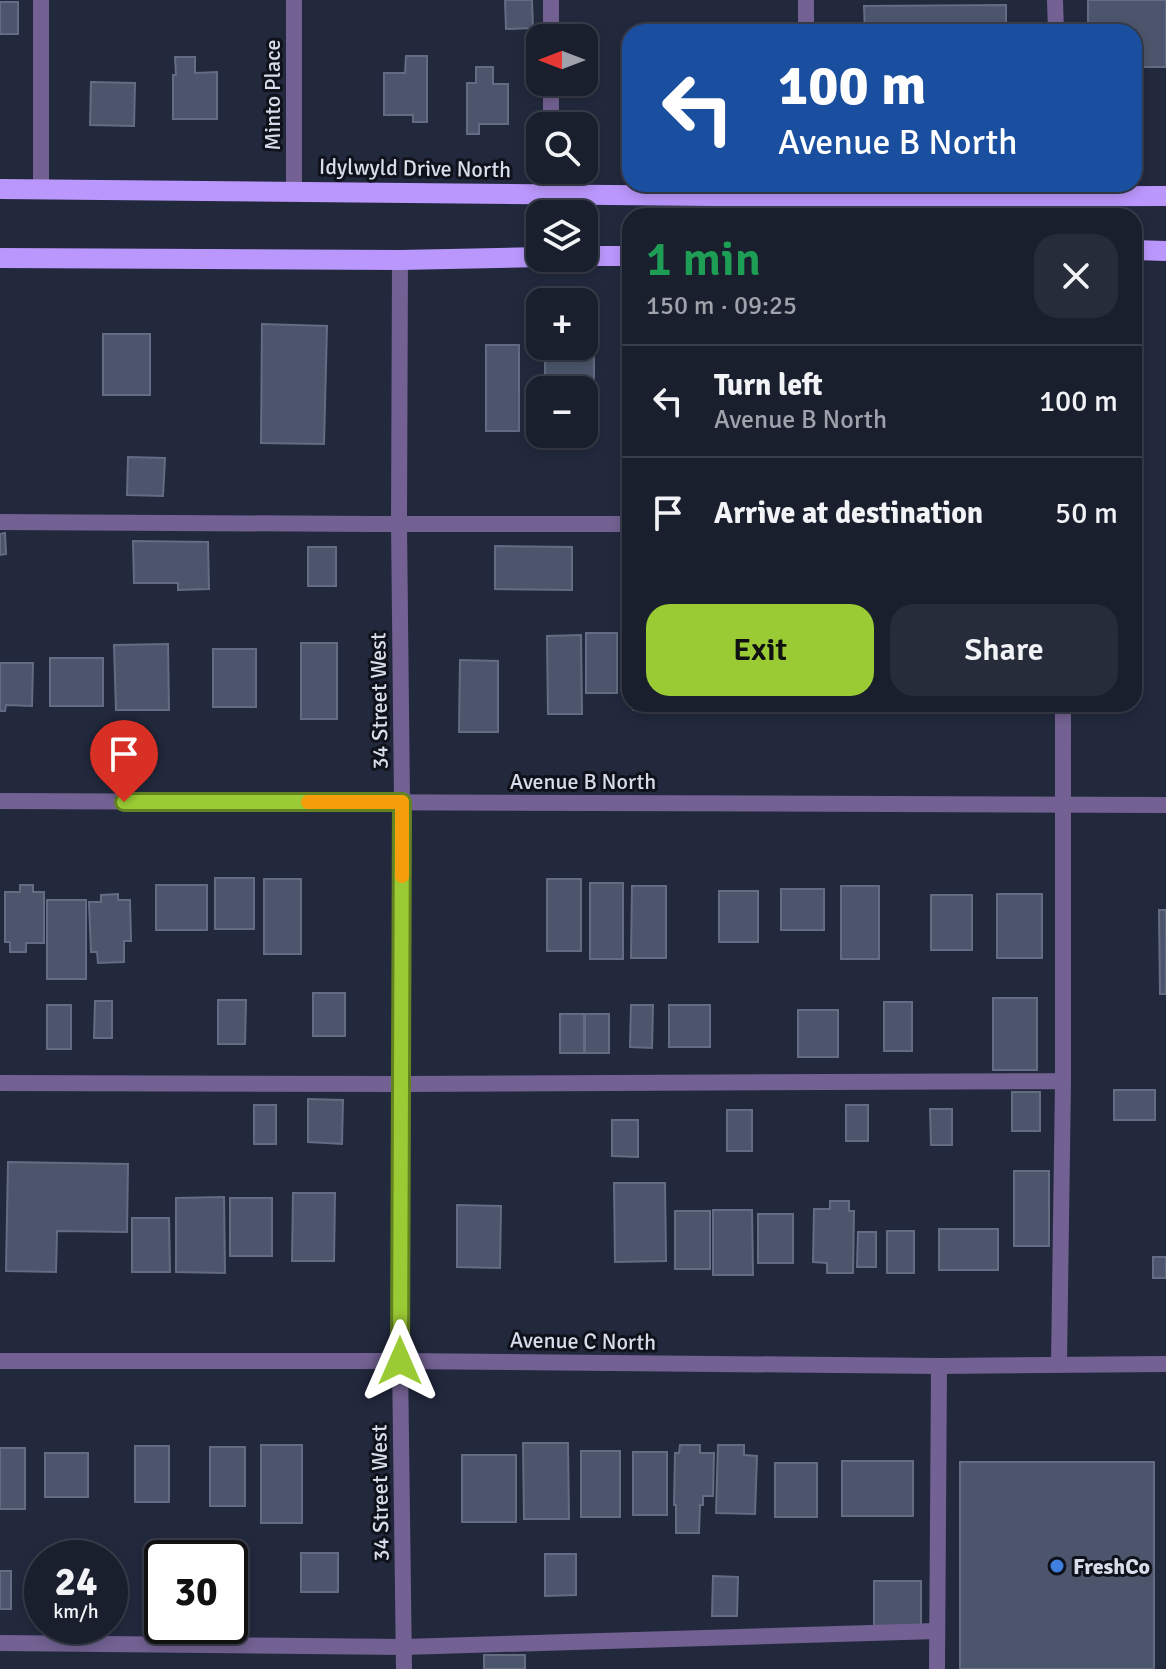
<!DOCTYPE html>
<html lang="en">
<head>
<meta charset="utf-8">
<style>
  body { margin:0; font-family:Signika,sans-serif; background:#272c3a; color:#f1f3f6; height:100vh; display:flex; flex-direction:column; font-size:30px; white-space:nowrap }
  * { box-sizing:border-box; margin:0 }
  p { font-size:26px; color:#9fa2aa }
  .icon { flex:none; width:44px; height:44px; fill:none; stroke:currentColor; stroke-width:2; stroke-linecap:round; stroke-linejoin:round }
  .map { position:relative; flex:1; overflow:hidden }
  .drawer { position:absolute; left:622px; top:208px; width:520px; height:504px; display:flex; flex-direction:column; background:#1a1f2e; border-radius:24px; box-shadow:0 4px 12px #0003,0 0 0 2px #383d4a }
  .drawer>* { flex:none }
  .banner { position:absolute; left:622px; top:24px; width:520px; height:168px; border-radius:24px; box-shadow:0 4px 12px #0003,0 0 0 2px #383d4a; background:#1a4fa0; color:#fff; overflow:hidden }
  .needle { width:52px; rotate:270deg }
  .tools { position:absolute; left:526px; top:24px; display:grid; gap:16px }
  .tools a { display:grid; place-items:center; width:72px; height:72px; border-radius:16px; background:#1a1f2e; box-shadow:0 4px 12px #0003,0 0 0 2px #383d4a; font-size:40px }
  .speed { position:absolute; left:24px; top:1540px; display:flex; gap:16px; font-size:40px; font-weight:700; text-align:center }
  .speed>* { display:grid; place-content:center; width:104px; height:104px; border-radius:50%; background:#1a1f2e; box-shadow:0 4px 12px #0003,0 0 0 2px #383d4a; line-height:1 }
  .speed small { font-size:20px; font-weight:400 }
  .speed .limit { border:4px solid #111; border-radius:12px; background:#fff; color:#111 }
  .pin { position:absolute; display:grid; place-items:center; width:68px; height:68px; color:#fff; margin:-82px -34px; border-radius:50% 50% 50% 0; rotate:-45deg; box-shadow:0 0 8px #0007 }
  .pin .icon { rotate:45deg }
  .me { position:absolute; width:88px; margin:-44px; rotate:0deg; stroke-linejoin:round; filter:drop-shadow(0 0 6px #0008) }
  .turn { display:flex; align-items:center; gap:28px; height:168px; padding:0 24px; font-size:36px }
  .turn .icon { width:104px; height:104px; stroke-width:2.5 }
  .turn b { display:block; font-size:56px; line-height:68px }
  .round { display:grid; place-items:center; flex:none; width:84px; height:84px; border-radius:24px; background:#272c3a }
  .summary { display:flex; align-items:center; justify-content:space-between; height:136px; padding:0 24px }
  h1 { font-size:48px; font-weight:600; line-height:60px; color:#1e9e55 }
  .action { display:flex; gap:16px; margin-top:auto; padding:16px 24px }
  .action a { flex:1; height:92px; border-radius:24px; background:#9acb34; color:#111; font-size:32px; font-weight:600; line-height:92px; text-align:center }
  .action a+a { background:#272c3a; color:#f1f3f6 }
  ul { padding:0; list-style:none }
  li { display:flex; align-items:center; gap:24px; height:112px; padding:0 24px; border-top:2px solid #383d4a }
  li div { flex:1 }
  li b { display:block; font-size:30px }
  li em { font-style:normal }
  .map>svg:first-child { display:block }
  .building { fill:#4c556b; stroke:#636c83; stroke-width:2 }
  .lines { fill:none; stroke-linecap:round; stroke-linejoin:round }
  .service { stroke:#726192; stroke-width:16 }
  .minor { stroke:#726192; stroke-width:16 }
  .primary { stroke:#ba97fc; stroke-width:20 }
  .route-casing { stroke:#648422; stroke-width:20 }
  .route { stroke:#9acb34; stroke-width:14 }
  .slow { stroke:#f59e0b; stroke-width:14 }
  .shop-dot { fill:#3f7fe0; stroke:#0f121b; stroke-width:3 }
  .labels { text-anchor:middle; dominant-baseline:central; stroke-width:6; stroke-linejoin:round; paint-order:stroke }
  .street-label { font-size:22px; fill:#d7ddea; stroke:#0f121b }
  .poi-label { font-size:22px; font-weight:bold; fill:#d7ddea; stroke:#0f121b; text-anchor:start }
</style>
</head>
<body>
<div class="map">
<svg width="1166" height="1669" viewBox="0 0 1166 1669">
  <rect width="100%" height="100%" fill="#22293d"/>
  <path class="building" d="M 505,0 L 532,0 L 533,28 L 506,29 Z
    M 1088,0 L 1166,0 L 1166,67 L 1134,67 L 1134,32 L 1088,32 Z
    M 0,2 L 18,2 L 18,34 L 0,34 Z
    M 1006,5 L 1006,32 L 865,32 L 864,6 Z
    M 406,56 L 427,56 L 427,122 L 413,122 L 413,115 L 384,115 L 384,73 L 405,73 Z
    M 175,57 L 195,57 L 195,73 L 217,72 L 217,119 L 173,119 L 173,75 L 176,75 Z
    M 476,67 L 493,67 L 493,84 L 508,84 L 508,124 L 479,124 L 479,134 L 467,134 L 467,83 L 476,83 Z
    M 91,82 L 135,83 L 134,126 L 90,125 Z
    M 262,324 L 327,326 L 324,444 L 261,443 Z
    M 103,334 L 150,334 L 150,395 L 103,395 Z
    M 584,337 L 594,337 L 594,390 L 545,390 L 545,346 L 584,346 Z
    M 486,345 L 519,345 L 519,431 L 486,431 Z
    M 128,457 L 165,458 L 163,496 L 127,495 Z
    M 5,533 L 6,554 L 0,555 L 0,534 Z
    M 133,541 L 208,542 L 209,589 L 178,590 L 178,583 L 134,583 Z
    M 495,546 L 572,547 L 572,590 L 495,589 Z
    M 308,547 L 336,547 L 336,586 L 308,586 Z
    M 586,633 L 617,633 L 617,693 L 586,693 Z
    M 581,635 L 582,714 L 548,714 L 547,636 Z
    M 301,643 L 337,643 L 337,719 L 301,719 Z
    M 168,644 L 169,710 L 116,710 L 114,645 Z
    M 213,649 L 256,649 L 256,707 L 213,707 Z
    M 50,658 L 103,658 L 103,706 L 50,706 Z
    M 460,660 L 498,661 L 498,732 L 459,732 Z
    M 0,663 L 33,663 L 32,706 L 6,705 L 5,711 L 0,711 Z
    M 633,704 L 669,704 L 669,710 L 633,710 Z
    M 677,704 L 708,704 L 708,709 L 677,709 Z
    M 754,704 L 795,704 L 795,710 L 754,710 Z
    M 882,704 L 926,704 L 926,706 L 882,706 Z
    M 941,704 L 983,704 L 983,709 L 941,709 Z
    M 215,878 L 254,878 L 254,929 L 215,929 Z
    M 264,879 L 301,879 L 301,954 L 264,954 Z
    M 547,879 L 581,879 L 581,951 L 547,951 Z
    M 590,883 L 623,883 L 623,959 L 590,959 Z
    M 20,885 L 33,885 L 33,892 L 44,892 L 44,943 L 26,943 L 26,952 L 10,952 L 10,942 L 5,942 L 5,892 L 20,892 Z
    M 156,885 L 207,885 L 207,930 L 156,930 Z
    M 632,886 L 666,886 L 666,958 L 631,958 Z
    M 841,886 L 879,886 L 879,959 L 841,959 Z
    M 781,889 L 824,889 L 824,930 L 781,930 Z
    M 719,891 L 758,891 L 758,942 L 719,942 Z
    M 118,894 L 118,900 L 130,900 L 131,941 L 124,941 L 124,962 L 98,963 L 97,952 L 91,952 L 89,902 L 101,902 L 101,895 Z
    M 997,894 L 1042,894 L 1042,958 L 997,958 Z
    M 931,895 L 972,895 L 972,950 L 931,950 Z
    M 47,900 L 86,900 L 86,979 L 47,979 Z
    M 1159,910 L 1166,910 L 1166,994 L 1160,994 Z
    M 313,993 L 345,993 L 345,1036 L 313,1036 Z
    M 993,998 L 1037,998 L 1037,1070 L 993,1070 Z
    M 218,1000 L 246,1000 L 245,1044 L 218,1044 Z
    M 95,1001 L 112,1001 L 112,1038 L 94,1038 Z
    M 884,1002 L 912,1002 L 912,1051 L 884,1051 Z
    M 47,1005 L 71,1005 L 71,1049 L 47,1049 Z
    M 631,1005 L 653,1005 L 652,1048 L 630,1047 Z
    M 669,1005 L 710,1005 L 710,1047 L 669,1047 Z
    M 798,1010 L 838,1010 L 838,1057 L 798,1057 Z
    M 560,1014 L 584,1014 L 584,1053 L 560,1053 Z
    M 585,1014 L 609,1014 L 609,1053 L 585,1053 Z
    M 1114,1090 L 1155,1090 L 1155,1120 L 1114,1120 Z
    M 1012,1092 L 1040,1092 L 1040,1131 L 1012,1131 Z
    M 308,1099 L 343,1100 L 342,1144 L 308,1142 Z
    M 254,1105 L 276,1105 L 276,1144 L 254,1144 Z
    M 846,1105 L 868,1105 L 868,1141 L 846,1141 Z
    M 930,1109 L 952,1109 L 952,1145 L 931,1145 Z
    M 727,1110 L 752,1110 L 752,1151 L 727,1151 Z
    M 612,1120 L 638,1120 L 638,1157 L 612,1156 Z
    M 8,1162 L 128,1164 L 127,1232 L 57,1231 L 56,1272 L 6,1271 Z
    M 1014,1171 L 1049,1171 L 1049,1246 L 1014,1246 Z
    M 614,1183 L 665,1183 L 666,1261 L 615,1262 Z
    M 293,1193 L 335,1193 L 334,1261 L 292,1261 Z
    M 224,1197 L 225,1273 L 176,1272 L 176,1198 Z
    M 230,1198 L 272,1198 L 272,1256 L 230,1256 Z
    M 830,1201 L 849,1201 L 849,1211 L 854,1211 L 853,1273 L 827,1273 L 827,1263 L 813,1262 L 814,1209 L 830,1209 Z
    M 457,1205 L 501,1206 L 500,1268 L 457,1267 Z
    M 713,1210 L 752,1210 L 753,1275 L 713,1275 Z
    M 675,1211 L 710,1211 L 710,1269 L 675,1269 Z
    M 758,1214 L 793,1214 L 793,1263 L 758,1263 Z
    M 132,1218 L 169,1218 L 170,1272 L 132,1272 Z
    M 939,1229 L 998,1229 L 998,1270 L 939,1270 Z
    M 887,1231 L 914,1231 L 914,1273 L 887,1273 Z
    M 858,1232 L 876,1232 L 876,1267 L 857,1267 Z
    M 1153,1257 L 1166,1257 L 1166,1278 L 1153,1278 Z
    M 523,1443 L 568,1443 L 569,1519 L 524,1519 Z
    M 261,1445 L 302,1445 L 302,1523 L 261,1523 Z
    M 680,1445 L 700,1445 L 700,1453 L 714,1453 L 713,1496 L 703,1496 L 703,1505 L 700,1505 L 699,1533 L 676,1533 L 676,1505 L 674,1505 L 675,1453 L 679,1453 Z
    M 718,1445 L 744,1445 L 744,1455 L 757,1456 L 755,1514 L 716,1513 Z
    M 135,1446 L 169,1446 L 169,1502 L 135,1502 Z
    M 210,1447 L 245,1447 L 245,1506 L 210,1506 Z
    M 0,1448 L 25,1448 L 25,1509 L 0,1509 Z
    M 581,1451 L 620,1451 L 620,1517 L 581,1517 Z
    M 633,1452 L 667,1452 L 667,1515 L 633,1515 Z
    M 45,1453 L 88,1453 L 88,1497 L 45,1497 Z
    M 462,1455 L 516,1455 L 516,1522 L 462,1522 Z
    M 842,1461 L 913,1461 L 913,1516 L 842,1516 Z
    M 960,1462 L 1154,1462 L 1154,1669 L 960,1669 Z
    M 775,1463 L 817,1463 L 817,1517 L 775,1517 Z
    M 301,1553 L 338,1553 L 338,1592 L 301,1592 Z
    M 545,1554 L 576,1554 L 576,1595 L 545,1596 Z
    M 162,1565 L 162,1605 L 147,1606 L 145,1566 Z
    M 0,1571 L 11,1571 L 11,1609 L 0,1609 Z
    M 713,1576 L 738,1577 L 737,1616 L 712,1616 Z
    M 874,1581 L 921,1581 L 921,1627 L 874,1627 Z
    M 484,1655 L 525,1655 L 525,1669 L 484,1669 Z"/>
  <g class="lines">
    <path class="service" d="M 1055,0 L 1056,32
      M 551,38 L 551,0
      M 551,126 L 551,82
      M 551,170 L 551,194
      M 41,189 L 41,0
      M 0,522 L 371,524 L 630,524
      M 0,1083 L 400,1084 L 1063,1081
      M 1059,1364 L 1063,1081 L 1063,704
      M 0,1643 L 404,1647 L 937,1631
      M 937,1669 L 939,1366"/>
    <path class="minor" d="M 294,0 L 294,191
      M 806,0 L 806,32
      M 400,260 L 399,524 L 402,802 L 400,1361 L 404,1669
      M 0,801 L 1166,805
      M 0,1361 L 400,1361 L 939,1366 L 1166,1364"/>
    <path class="primary" d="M 0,189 L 806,197 L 1166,196
      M 1134,250 L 1166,251
      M 584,256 L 630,256
      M 0,258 L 400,260 L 540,257"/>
  </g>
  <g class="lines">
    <g class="route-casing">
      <path id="route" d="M 124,802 L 402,802 L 400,1361"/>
    </g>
    <use href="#route" class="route"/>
    <path class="slow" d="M 308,802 L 402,802 L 402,876"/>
  </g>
  <circle class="shop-dot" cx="1057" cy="1566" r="8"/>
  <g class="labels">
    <g class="street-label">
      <text transform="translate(272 95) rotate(-90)">Minto Place</text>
      <text transform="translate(415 168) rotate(1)">Idylwyld Drive North</text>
      <text transform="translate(379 701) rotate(-91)">34 Street West</text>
      <text x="583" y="781">Avenue B North</text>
      <text transform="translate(583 1341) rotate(1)">Avenue C North</text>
      <text transform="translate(380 1493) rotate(-91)">34 Street West</text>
    </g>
    <g class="poi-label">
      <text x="1073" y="1566">FreshCo</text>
    </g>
  </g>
</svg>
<div class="tools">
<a><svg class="needle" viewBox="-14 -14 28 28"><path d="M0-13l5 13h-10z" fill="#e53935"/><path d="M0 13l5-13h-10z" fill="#9fa2aa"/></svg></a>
<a><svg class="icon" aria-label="search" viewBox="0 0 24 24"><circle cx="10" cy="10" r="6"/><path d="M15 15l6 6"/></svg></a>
<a><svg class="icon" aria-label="layers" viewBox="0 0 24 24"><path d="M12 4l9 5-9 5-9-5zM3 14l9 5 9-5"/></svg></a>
<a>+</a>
<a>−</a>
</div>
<div class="speed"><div>24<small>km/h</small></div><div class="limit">30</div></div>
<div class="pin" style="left:124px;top:802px;background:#d93025"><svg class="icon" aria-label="arrive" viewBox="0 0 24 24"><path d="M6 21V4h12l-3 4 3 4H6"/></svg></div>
<svg class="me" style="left:400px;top:1361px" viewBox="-20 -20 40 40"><path d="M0-17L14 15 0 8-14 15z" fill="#9acb34" stroke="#fff" stroke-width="4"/></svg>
<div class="banner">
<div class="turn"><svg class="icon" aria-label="left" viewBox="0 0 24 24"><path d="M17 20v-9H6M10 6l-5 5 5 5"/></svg><div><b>100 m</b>Avenue B North</div></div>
</div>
<section class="drawer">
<div class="summary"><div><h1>1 min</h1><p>150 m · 09:25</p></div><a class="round"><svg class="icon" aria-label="close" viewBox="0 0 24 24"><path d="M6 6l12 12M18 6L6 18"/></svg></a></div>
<ul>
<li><svg class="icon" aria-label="left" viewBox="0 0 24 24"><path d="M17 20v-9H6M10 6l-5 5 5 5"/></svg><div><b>Turn left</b><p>Avenue B North</p></div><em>100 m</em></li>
<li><svg class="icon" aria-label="arrive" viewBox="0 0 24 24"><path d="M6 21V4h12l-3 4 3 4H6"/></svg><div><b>Arrive at destination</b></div><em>50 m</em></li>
</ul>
<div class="action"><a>Exit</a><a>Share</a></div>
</section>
</div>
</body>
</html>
